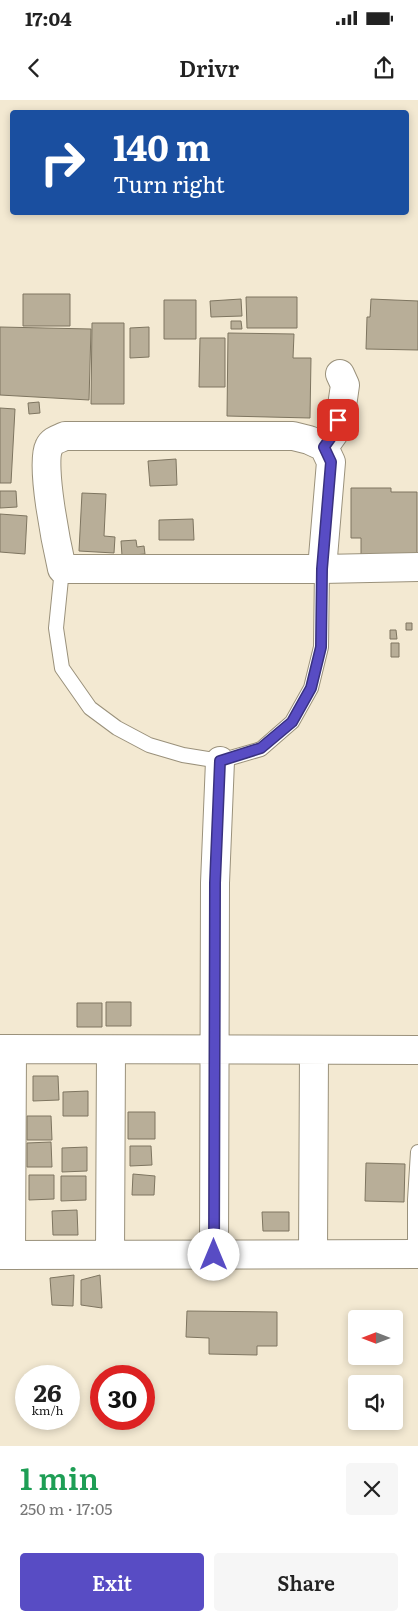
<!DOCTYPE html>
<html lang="en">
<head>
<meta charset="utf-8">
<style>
  body { margin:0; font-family:Literata,serif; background:#f6f6f6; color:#222; height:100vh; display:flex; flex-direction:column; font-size:19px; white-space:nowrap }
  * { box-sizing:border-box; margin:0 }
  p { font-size:16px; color:#767676 }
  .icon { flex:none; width:28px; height:28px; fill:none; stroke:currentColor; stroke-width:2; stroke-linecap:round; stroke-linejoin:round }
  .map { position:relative; height:1346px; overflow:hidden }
  .drawer { display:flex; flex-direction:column; background:#fff; flex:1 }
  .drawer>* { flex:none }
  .top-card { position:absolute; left:10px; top:10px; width:399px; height:105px; border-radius:5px; box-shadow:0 2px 8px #0003; background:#1a4fa0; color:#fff; overflow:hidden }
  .needle { width:32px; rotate:270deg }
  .controls { position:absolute; left:348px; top:1210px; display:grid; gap:10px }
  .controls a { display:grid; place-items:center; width:55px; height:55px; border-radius:5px; background:#fff; box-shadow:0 2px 8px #0003; font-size:25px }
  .speed { position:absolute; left:15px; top:1265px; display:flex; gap:10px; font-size:25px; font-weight:700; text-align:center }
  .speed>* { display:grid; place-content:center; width:65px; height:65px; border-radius:50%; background:#fff; box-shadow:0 2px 8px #0003; line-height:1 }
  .speed small { font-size:12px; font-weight:400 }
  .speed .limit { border:8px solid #d22; background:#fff; color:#111 }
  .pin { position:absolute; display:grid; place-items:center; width:42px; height:42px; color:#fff; margin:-21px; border-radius:10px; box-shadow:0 2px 8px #0006 }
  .me { position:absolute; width:55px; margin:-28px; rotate:0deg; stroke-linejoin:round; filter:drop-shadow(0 0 4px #0008) }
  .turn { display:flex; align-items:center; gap:18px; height:105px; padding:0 20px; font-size:22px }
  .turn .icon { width:65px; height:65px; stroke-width:2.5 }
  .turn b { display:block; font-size:35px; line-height:42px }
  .round { display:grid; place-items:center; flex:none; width:52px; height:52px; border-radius:5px; background:#f6f6f6 }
  .head { display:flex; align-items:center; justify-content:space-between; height:85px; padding:0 20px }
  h1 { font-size:30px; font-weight:600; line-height:38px; color:#1e9e55 }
  .cta { display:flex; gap:10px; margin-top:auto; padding:10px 20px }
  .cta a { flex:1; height:58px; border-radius:5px; background:#584cc4; color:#fff; font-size:20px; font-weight:600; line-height:58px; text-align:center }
  .cta a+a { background:#f6f6f6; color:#222 }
  .status { display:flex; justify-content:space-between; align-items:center; height:35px; padding:0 25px; background:#fff; direction:ltr }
  .status svg { height:14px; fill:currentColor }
  header { display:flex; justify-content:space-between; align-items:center; height:65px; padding:0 20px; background:#fff; font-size:22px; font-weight:600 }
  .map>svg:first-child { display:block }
  .building { fill:#b8ae98; stroke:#7e7560 }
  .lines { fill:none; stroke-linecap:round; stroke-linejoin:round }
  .service-casing { stroke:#9a917b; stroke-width:16 }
  .minor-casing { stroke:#9a917b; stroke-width:30 }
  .service { stroke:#fff; stroke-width:14 }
  .minor { stroke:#fff; stroke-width:28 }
  .route-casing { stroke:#39317f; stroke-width:12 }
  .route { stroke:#584cc4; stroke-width:9 }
</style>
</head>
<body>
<div class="status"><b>17:04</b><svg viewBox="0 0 49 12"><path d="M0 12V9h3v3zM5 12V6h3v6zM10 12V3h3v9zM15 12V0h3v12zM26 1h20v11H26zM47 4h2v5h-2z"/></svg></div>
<header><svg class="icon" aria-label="back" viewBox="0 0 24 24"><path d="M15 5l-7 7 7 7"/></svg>Drivr<svg class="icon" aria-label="share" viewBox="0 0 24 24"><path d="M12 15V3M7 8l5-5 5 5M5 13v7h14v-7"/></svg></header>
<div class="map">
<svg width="418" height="1346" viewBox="0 0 418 1346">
  <rect width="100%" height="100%" fill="#f3e9d2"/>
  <path class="building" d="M 23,194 L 70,194 L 70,226 L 23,226 Z
    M 246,197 L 297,197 L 297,228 L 247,228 Z
    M 241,199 L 242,216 L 211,217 L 210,201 Z
    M 371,199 L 418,201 L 418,250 L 366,249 L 367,217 L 370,217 Z
    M 164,200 L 196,200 L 196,239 L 164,239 Z
    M 231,221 L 241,221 L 242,229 L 231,229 Z
    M 92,223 L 124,223 L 124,304 L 91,304 Z
    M 0,227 L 91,229 L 89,300 L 0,295 Z
    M 149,227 L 149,257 L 130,258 L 130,228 Z
    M 228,233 L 294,234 L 293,258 L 311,258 L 310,318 L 227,316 Z
    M 200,238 L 225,238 L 225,287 L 199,287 Z
    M 39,302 L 40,313 L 29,314 L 28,303 Z
    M 0,308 L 15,309 L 11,383 L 0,383 Z
    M 176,359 L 177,385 L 150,386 L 148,361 Z
    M 351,388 L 391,388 L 391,392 L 417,392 L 417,456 L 361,457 L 361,438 L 351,438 Z
    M 0,391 L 16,391 L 17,407 L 0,408 Z
    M 82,393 L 106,394 L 104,436 L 115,437 L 114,453 L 79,451 Z
    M 0,414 L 27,416 L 25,454 L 0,452 Z
    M 193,419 L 194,440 L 159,440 L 159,420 Z
    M 136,440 L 137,447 L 144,446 L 145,454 L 122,456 L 121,441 Z
    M 406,523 L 412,523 L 412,530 L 406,530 Z
    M 390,530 L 396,530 L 397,539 L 390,539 Z
    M 391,543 L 399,543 L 399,557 L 391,557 Z
    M 106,902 L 131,902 L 131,926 L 106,926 Z
    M 77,903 L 102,903 L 102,927 L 77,927 Z
    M 33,976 L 58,976 L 59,1000 L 33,1001 Z
    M 88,991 L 88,1016 L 63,1016 L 63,992 Z
    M 128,1012 L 155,1012 L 155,1039 L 128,1039 Z
    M 27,1016 L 51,1016 L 52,1040 L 27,1040 Z
    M 51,1042 L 52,1067 L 27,1067 L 27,1043 Z
    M 130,1046 L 151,1046 L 152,1065 L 130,1066 Z
    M 87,1047 L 87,1071 L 62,1072 L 62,1048 Z
    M 366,1063 L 405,1064 L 404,1102 L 365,1101 Z
    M 133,1074 L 155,1076 L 154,1095 L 132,1095 Z
    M 29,1075 L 54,1075 L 54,1099 L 29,1100 Z
    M 61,1076 L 86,1076 L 86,1100 L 61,1101 Z
    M 77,1110 L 78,1135 L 53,1135 L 52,1111 Z
    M 262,1112 L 289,1112 L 289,1131 L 263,1131 Z
    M 74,1175 L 73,1206 L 52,1205 L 50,1178 Z
    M 100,1175 L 102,1208 L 81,1205 L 81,1180 Z
    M 187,1211 L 277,1212 L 277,1246 L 257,1246 L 257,1255 L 209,1254 L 209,1238 L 186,1237 Z"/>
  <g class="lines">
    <g class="service-casing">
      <path id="service" d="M 62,469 L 56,528 L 62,568 L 90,608 L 117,628 L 149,645 L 183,655 L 220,661 L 261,649 L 292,622 L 311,588 L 321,547 L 322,469
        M 415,1154 L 415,1100 L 418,1052"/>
    </g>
    <g class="minor-casing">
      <path id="minor" d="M 324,347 L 334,333 L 342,306 L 345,285 L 340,274
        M 322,469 L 331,362 L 324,347 L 309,340 L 293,336 L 65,336 C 59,339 52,340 49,347 C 40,364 57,447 62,469 L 322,469 L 418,467
        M 0,949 L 418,950
        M 313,1154 L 314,951
        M 0,1155 L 418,1154
        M 11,1155 L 12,949
        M 110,1155 L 111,950
        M 214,1155 L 215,783 L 220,661"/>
    </g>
    <use href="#service" class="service"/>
    <use href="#minor" class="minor"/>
  </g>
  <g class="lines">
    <g class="route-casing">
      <path id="route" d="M 214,1155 L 215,783 L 220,661 L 261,648 L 292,622 L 311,588 L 321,547 L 322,469 L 331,362 L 324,347 L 334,333 L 338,320"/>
    </g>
    <use href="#route" class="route"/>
  </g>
</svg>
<div class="controls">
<a><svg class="needle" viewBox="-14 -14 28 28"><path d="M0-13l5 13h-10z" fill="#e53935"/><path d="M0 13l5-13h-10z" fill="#767676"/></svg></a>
<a><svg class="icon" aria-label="sound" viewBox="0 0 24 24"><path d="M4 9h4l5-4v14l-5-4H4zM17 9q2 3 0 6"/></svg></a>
</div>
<div class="speed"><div>26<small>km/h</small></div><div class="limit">30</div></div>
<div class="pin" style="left:338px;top:320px;background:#d93025"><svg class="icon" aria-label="arrive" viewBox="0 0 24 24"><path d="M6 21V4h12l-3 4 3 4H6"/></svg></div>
<svg class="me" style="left:214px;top:1155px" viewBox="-20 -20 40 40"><circle r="19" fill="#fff"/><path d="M0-13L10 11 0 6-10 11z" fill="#584cc4"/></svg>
<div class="top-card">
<div class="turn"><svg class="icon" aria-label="right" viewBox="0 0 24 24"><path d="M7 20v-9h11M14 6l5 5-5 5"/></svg><div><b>140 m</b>Turn right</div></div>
</div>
</div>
<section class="drawer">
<div class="head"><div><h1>1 min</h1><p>250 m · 17:05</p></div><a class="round"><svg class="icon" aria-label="close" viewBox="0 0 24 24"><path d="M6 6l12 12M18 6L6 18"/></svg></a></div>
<div class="cta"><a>Exit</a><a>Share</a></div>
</section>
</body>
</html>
